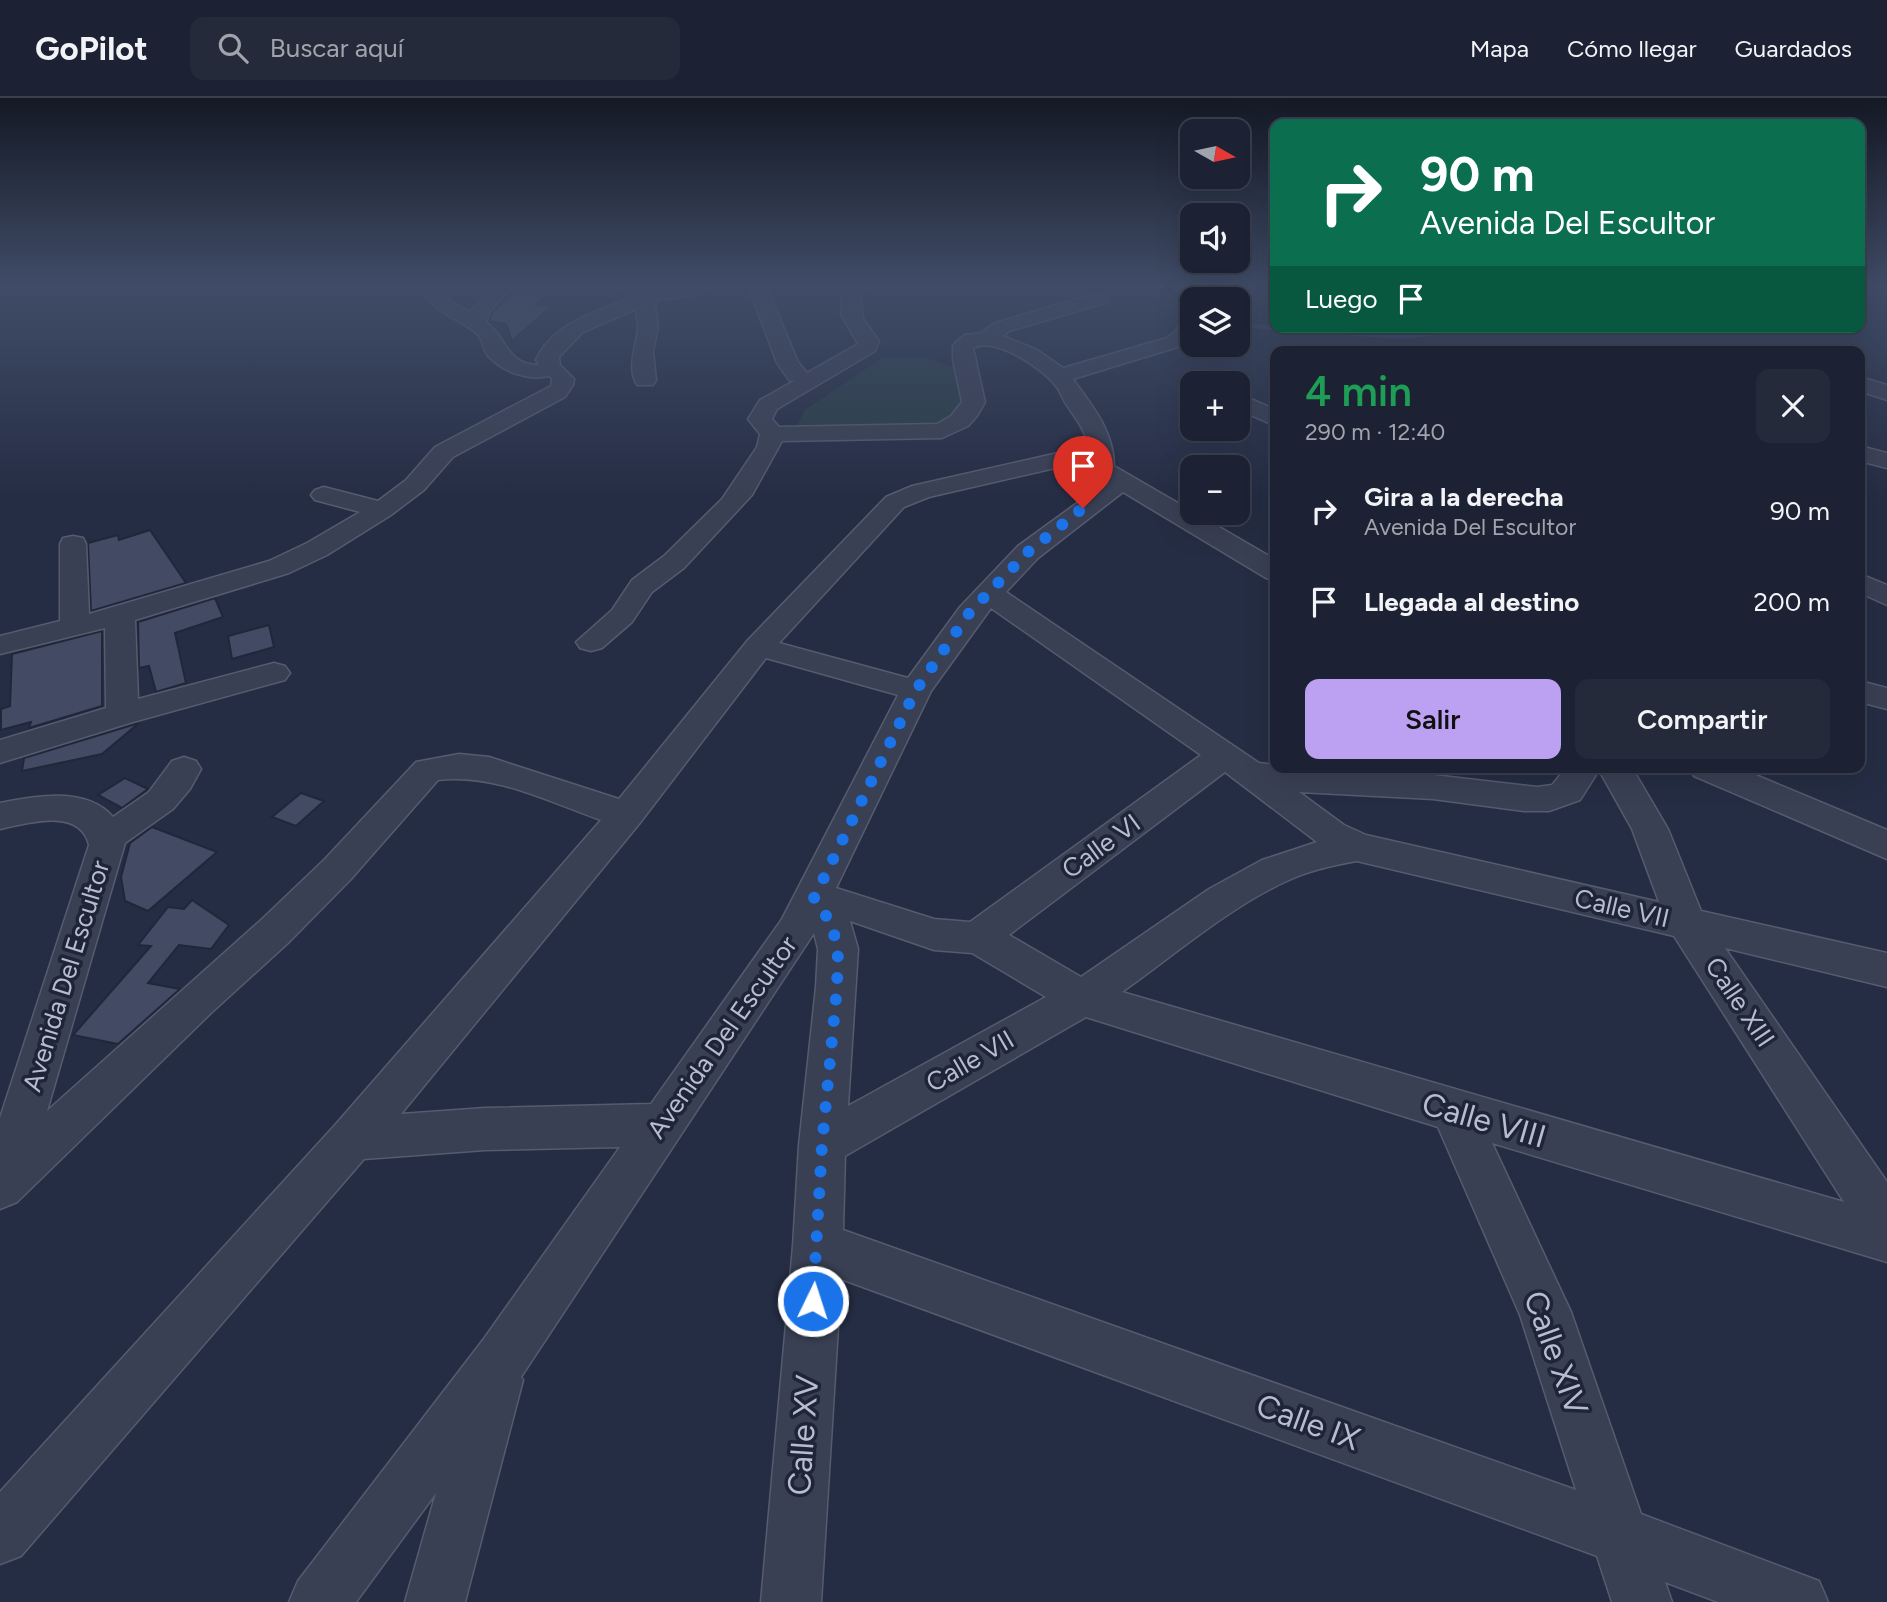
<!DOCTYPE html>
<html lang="es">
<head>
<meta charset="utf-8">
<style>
  body { margin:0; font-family:Figtree,sans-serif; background:#252a3b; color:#f1f3f6; height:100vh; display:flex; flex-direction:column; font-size:26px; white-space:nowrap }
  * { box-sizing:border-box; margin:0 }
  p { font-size:23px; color:#a0a4ac }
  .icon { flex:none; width:38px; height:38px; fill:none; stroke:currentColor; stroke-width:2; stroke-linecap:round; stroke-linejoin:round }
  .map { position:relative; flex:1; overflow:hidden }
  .drawer { position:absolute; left:1270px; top:248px; width:595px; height:427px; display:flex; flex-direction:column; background:#1c2233; border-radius:14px; box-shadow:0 7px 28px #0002,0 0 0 2px #3a3f4e }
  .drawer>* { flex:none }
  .guide { position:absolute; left:1270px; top:21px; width:595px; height:214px; border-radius:14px; box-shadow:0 7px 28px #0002,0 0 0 2px #3a3f4e; background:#0b6e4f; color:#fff; overflow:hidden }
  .needle { width:46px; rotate:99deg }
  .controls { position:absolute; left:1180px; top:21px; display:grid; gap:14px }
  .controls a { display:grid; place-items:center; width:70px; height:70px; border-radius:14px; background:#1c2233; box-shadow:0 7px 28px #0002,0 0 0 2px #3a3f4e; font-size:35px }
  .pin { position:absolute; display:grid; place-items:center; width:60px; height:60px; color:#fff; margin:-72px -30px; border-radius:50% 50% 50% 0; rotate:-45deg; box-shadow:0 0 7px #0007 }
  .pin .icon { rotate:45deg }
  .me { position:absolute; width:77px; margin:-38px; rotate:4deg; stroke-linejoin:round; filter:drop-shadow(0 0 5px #0008) }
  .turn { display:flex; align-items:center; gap:24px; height:147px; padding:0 35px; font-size:32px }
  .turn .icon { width:91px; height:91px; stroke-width:2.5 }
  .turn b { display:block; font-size:49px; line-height:60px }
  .then { display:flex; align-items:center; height:66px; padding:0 35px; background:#0003; gap:14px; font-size:26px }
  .round { display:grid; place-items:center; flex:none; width:74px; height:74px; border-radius:14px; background:#252a3b }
  .head { display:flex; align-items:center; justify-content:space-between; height:119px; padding:0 35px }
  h1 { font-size:42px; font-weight:600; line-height:52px; color:#1e9e55 }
  .action { display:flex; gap:14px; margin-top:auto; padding:14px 35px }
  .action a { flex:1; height:80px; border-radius:14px; background:#bca0f2; color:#111; font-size:28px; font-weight:600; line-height:80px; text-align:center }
  .action a+a { background:#252a3b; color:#f1f3f6 }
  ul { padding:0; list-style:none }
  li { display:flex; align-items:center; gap:21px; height:91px; padding:0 35px }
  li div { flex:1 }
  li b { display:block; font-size:26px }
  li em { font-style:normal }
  header { display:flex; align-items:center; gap:42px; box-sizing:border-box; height:98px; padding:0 35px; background:#1c2233; border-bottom:2px solid #3a3f4e }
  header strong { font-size:33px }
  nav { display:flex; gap:38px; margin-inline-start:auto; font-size:24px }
  .search { width:490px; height:63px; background:#252a3b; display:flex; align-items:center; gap:18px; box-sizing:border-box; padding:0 24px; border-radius:14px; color:#a0a4ac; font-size:26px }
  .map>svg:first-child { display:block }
  .green { fill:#283c45 }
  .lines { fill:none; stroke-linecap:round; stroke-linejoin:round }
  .stream { stroke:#37426a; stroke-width:4.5 }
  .building { fill:#424a64; stroke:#21273b; stroke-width:2 }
  .minor-casing { stroke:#565b6e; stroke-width:3 }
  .minor { fill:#3a4054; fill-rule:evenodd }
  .route { stroke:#1a73e8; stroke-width:12; stroke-dasharray:0 21.6 }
  .labels { text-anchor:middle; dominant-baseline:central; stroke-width:7; stroke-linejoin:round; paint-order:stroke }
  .street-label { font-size:26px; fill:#b8bccd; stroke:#1f2539 }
  .near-street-label { font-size:32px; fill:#b8bccd; stroke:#1f2539 }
</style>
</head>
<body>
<header>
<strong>GoPilot</strong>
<div class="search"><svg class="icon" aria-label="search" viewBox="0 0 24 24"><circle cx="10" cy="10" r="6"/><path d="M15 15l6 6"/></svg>Buscar aquí</div>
<nav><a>Mapa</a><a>Cómo llegar</a><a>Guardados</a></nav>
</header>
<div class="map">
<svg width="1887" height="1504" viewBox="0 0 1887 1504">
  <rect width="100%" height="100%" fill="#252d44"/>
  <path class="green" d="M 882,260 L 926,260 L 968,274 L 960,326 L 796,331 L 805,312 Z"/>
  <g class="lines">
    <path class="stream" d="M 1237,227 L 1390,238 L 1411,238 L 1478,229"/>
  </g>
  <path class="building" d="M 516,191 L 551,193 L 536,207 L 552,208 L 512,243 L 506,226 L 489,223 L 492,214 Z
    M 150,432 L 186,485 L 91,513 L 88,445 L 118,437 L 119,442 Z
    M 215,500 L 223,519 L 175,535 L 186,585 L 156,594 L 149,568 L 139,570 L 138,524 Z
    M 269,527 L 274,549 L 232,561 L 228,538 Z
    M 102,533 L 102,608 L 29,630 L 31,624 L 1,632 L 1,611 L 10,608 L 12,556 Z
    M 139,625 L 102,656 L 22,673 L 24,660 Z
    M 125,680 L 148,691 L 122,710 L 98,697 Z
    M 301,695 L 324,703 L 296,728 L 272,719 Z
    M 152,729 L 217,754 L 148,813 L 125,803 L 121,779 L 130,745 Z
    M 192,802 L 229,827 L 211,851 L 179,847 L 148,885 L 180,891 L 118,946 L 73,937 L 151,848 L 138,847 L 168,809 L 184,811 Z"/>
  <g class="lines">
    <g class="minor-casing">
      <path id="minor" d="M 422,190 L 440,190 L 450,203 L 470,214 L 492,190 L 511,190 L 490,213 L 486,224 C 507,239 506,267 539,267 L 536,262 C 552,225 599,213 632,199 L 622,190 L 644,190 L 648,192 L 661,190 L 711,190 L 702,196 L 657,202 L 655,208 L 658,229 L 653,253 L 656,282 L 653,287 L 637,287 C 626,269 637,247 638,229 C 638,223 636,217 636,211 L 583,234 L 559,259 L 560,267 L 574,281 L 573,287 L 565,299 L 453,359 L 424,392 L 391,417 L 327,457 L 289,475 L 135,522 L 138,601 L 274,565 L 285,568 L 290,575 L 285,582 L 133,624 L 0,665 L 0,642 L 106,610 L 105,530 L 0,556 L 0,538 L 60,523 L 60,446 L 63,440 L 73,438 L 83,440 L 86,446 L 89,516 L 269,463 L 307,445 L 360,414 L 315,402 L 311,397 L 315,392 L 324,389 L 378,403 L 406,382 L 435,349 L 551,288 L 552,281 L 549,278 C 528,283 503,274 488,258 C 482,251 484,241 476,235 C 456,218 432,215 422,190 Z
        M 749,190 L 767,190 L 798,264 L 807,275 L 858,246 L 841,216 L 842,195 L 846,190 L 867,190 L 860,197 L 863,221 L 879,243 L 875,253 L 777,311 L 772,321 L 779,329 L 937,326 L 951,318 L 962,304 L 953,262 L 953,248 L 956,244 L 965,237 L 981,235 L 995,225 L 1091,197 L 1105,197 L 1108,201 L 1105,205 L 1009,233 L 1003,238 L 1037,252 L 1063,270 L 1167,240 L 1177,232 L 1183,218 L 1192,216 L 1192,240 L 1181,248 L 1073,281 C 1092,308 1114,333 1114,368 L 1276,462 L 1276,482 L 1266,480 L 1123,394 L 1038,460 L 1006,494 L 1259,665 L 1276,667 L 1276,670 L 1433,677 L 1537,689 L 1552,687 L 1566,670 L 1632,670 L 1668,731 L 1701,813 L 1887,855 L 1887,889 L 1725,850 L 1887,1084 L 1887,1164 L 1492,1045 L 1571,1214 L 1641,1416 L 1819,1483 L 1828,1504 L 1718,1504 L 1665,1484 L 1672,1504 L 1612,1504 L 1597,1458 L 841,1181 L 821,1504 L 761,1504 L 793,1148 L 799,1047 L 816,889 L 818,851 L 814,835 L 521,1279 L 523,1282 L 465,1504 L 405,1504 L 436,1395 L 356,1504 L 289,1504 L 298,1483 L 483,1242 L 620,1049 L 485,1052 L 364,1061 L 21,1458 L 0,1466 L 0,1394 L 336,1026 L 601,722 C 549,704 494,675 438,682 L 351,781 L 288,845 L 211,915 L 17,1104 L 0,1111 L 0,1020 L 89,747 C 80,709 28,725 0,731 L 0,705 C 35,698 86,688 113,719 L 149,694 L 172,663 L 184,659 L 196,663 L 201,671 L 190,691 L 173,711 L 125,745 L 47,1013 L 260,823 L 325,761 L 416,664 L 459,656 L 489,659 L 619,701 L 748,542 L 886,399 L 912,388 L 1084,349 L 1089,350 C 1085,331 1076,321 1066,306 C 1062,300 1060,292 1055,287 C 1042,270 994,238 973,250 L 985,304 L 977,318 L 968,328 L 942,340 L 782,343 L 752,397 L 684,470 L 652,494 L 632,524 L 602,550 L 591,553 L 580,550 L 576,544 L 612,512 L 632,482 L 664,458 L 722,401 L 757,349 L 760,336 L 748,321 L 760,302 L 794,283 L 789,282 L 777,265 ZM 1090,362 C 1090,375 1095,377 1106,384 L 1018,448 L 960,509 L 908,580 L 779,545 L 904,409 L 929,399 ZM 991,510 L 1201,657 L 970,824 L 934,821 L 836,790 L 931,593 ZM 766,560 L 898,597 L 782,821 L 651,1006 L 485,1010 L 401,1016 L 639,726 ZM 1599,672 L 1632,731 L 1659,804 L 1366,737 L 1344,727 L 1299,694 L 1433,701 L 1524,713 L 1549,713 L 1580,702 ZM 1225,674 L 1317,744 L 1262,762 L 1209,791 L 1081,879 L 1009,837 ZM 1357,763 L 1674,838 L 1844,1104 L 1122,894 C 1173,858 1232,807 1289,782 C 1310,772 1334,767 1357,763 ZM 850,823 L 934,852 L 972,855 L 1046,899 L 848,1008 L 858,851 ZM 1086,919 L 1438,1029 L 1520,1217 L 1576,1392 L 843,1132 L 845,1058 Z
        M 1860,279 L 1887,287 L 1887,302 L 1860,293 Z
        M 1237,295 L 1276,312 L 1276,328 L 1237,311 Z
        M 1860,348 L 1887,355 L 1887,370 L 1860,363 Z
        M 1860,476 L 1887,487 L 1887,507 L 1860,495 Z
        M 1860,583 L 1887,590 L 1887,611 L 1860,604 Z
        M 1689,670 L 1739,670 L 1887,732 L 1887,761 L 1694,678 Z"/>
    </g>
    <use href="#minor" class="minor"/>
  </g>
  <linearGradient id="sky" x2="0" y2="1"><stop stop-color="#141925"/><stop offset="0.47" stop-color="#404c67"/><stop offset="1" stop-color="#404c67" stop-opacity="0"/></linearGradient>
  <rect width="1887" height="400" fill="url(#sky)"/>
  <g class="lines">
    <path class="route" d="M 813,1203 L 822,1047 L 837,889 L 838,851 L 831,825 L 814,800 L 916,592 L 970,514 L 1028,454 L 1083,410"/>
  </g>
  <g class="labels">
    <g class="street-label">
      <text transform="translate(1101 748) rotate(-36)">Calle VI</text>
      <text transform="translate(1622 810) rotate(13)">Calle VII</text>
      <text transform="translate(66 878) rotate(-73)">Avenida Del Escultor</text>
      <text transform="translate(1740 904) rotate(56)">Calle XIII</text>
      <text transform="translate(722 939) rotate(-55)">Avenida Del Escultor</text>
      <text transform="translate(970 963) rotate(-30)">Calle VII</text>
    </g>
    <g class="near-street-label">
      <text transform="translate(1484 1022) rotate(16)">Calle VIII</text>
      <text transform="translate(1556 1255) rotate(70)">Calle XIV</text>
      <text transform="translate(1308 1324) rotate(20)">Calle IX</text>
      <text transform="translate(803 1337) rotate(-86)">Calle XV</text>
    </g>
  </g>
</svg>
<div class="controls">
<a><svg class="needle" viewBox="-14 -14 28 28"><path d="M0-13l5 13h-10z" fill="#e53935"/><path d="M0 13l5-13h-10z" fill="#a0a4ac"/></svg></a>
<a><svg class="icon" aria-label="sound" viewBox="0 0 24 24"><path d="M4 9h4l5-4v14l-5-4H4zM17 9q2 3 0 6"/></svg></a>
<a><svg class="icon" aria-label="layers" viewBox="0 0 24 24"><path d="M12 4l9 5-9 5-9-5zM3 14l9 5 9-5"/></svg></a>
<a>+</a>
<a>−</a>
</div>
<div class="pin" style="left:1083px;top:410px;background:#d93025"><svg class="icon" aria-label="arrive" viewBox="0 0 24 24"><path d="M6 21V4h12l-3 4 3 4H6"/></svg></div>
<svg class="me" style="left:813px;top:1203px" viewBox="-20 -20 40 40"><circle r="17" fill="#1a73e8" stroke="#fff" stroke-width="3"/><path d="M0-11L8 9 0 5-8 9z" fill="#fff"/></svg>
<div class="guide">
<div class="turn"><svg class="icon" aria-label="right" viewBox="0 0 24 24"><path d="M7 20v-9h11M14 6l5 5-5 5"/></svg><div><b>90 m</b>Avenida Del Escultor</div></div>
<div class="then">Luego<svg class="icon" aria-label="arrive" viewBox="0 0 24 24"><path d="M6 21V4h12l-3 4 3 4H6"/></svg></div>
</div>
<section class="drawer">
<div class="head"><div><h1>4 min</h1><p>290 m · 12:40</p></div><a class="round"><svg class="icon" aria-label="close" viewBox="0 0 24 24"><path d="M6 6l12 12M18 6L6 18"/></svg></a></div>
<ul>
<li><svg class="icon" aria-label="right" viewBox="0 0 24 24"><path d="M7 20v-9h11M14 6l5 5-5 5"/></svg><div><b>Gira a la derecha</b><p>Avenida Del Escultor</p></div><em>90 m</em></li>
<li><svg class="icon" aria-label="arrive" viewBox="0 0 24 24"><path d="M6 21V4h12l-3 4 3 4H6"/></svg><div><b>Llegada al destino</b></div><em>200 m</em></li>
</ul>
<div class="action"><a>Salir</a><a>Compartir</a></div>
</section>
</div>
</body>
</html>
